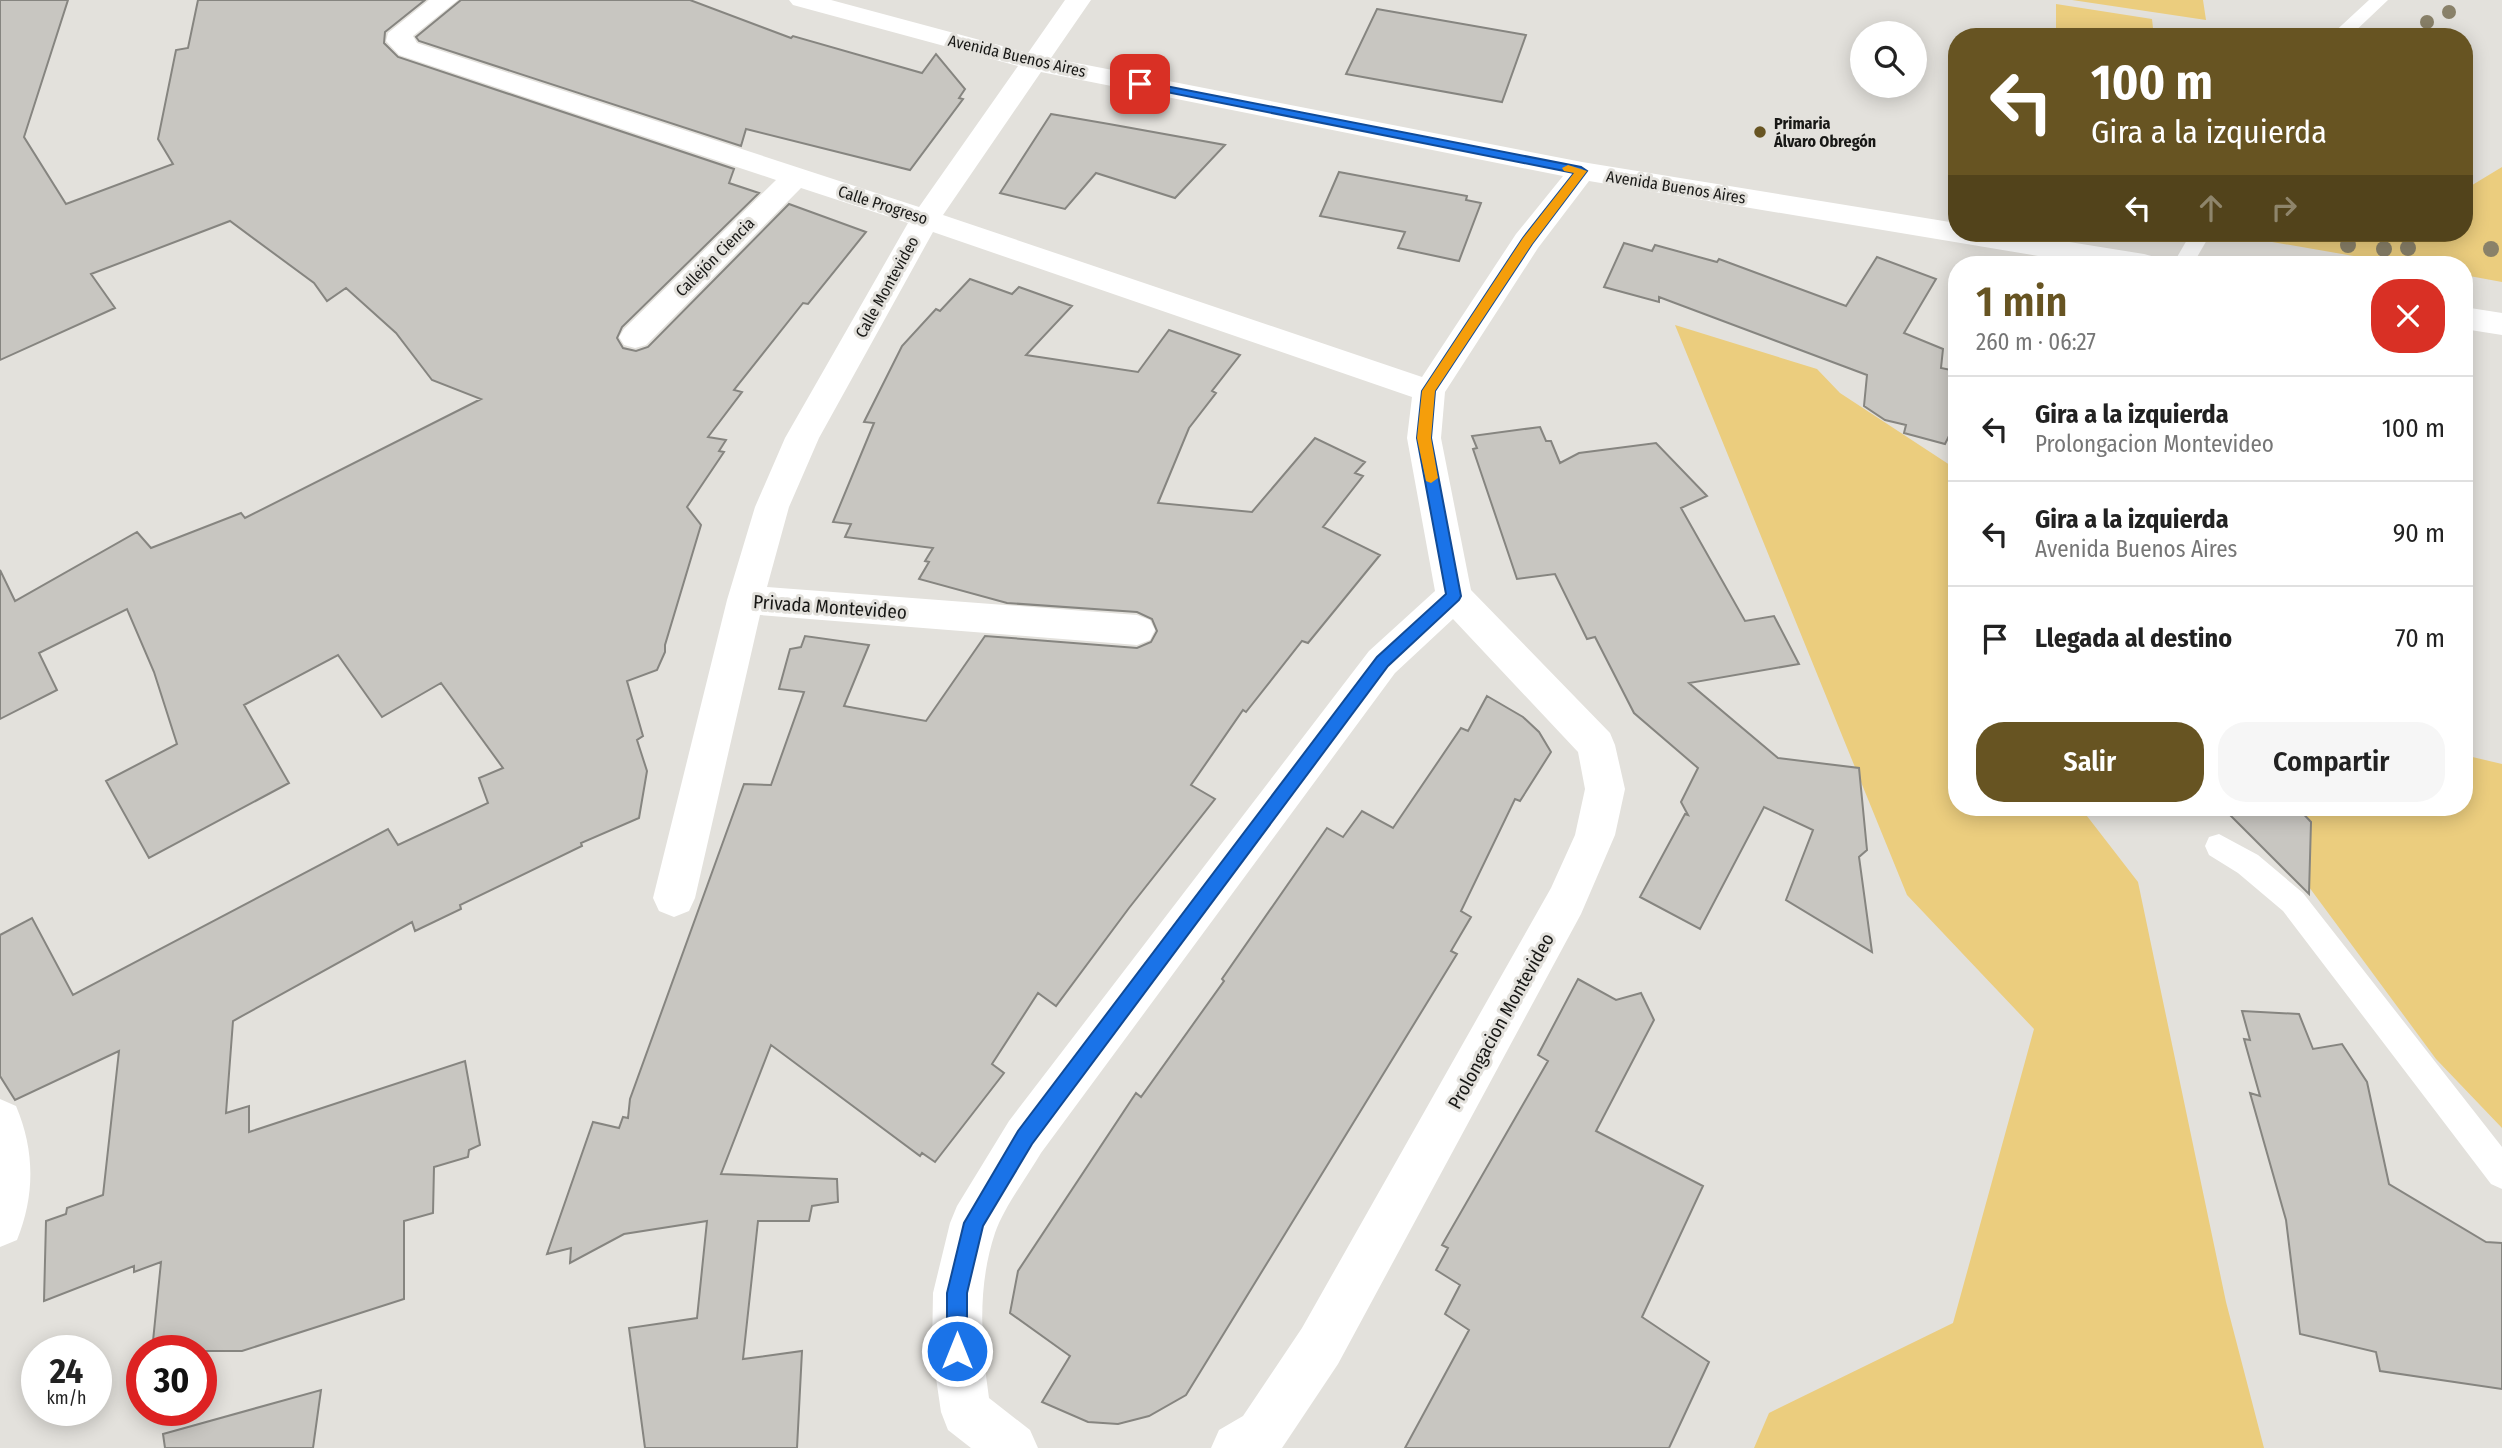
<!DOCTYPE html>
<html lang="es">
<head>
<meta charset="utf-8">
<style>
  body { margin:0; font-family:"Fira Sans Condensed",sans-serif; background:#f6f6f6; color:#222; height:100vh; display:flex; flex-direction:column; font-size:26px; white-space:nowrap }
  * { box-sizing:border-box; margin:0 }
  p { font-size:23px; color:#767676 }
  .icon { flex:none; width:38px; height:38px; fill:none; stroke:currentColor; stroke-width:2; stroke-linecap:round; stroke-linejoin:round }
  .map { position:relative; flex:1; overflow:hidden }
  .sheet { position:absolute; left:1948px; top:256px; width:525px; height:560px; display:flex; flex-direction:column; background:#fff; border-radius:28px; box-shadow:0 4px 18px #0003 }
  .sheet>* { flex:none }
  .top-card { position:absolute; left:1948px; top:28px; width:525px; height:214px; border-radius:28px; box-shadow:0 4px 18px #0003; background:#675422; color:#fff; overflow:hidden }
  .fabs { position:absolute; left:1850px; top:21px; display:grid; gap:14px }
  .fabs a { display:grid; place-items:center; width:77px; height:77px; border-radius:50%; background:#fff; box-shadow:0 4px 18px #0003; font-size:35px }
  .speed { position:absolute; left:21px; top:1335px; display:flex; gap:14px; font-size:35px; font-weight:700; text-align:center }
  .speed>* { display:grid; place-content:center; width:91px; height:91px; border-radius:50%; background:#fff; box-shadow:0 4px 18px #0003; line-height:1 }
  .speed small { font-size:18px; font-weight:400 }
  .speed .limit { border:10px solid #d22; background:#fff; color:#111 }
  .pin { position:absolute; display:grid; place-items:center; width:60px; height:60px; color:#fff; margin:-30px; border-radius:14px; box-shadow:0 4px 10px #0006 }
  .me { position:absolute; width:77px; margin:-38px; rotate:0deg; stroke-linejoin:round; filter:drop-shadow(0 0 5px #0008) }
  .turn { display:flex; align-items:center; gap:24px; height:147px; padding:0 28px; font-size:32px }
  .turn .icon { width:91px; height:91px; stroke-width:2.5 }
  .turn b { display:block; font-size:49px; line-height:60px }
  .lanes { display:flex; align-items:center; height:66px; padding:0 28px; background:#0003; justify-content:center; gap:35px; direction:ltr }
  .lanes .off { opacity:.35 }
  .round { display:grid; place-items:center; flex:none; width:74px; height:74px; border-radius:28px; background:#f6f6f6 }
  .headline { display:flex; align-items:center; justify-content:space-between; height:119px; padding:0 28px }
  h1 { font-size:42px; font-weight:600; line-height:52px; color:#675422 }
  .button { display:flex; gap:14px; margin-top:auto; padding:14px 28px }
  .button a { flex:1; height:80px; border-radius:28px; background:#675422; color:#fff; font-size:28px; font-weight:600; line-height:80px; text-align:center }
  .button a+a { background:#f6f6f6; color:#222 }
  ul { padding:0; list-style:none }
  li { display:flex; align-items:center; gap:21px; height:105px; padding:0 28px; border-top:2px solid #e0e0e0 }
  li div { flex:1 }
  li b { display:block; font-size:26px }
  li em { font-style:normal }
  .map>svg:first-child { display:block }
  .green { fill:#ebcd7e }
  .building { fill:#c8c6c1; stroke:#868580; stroke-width:2 }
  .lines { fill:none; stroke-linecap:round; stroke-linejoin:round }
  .lane { fill:#fff; fill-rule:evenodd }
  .street { fill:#fff; fill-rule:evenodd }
  .tree { fill:#898169 }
  .route { fill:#1a73e8; stroke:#114b97; stroke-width:2 }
  .slow { fill:#f59e0b }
  .poi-dot { fill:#675422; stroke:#e3e1dc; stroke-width:2.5 }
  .labels { text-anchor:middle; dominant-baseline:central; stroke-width:6; stroke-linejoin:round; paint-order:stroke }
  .far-street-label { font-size:16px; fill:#181816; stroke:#e3e1dc }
  .far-poi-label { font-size:16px; font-weight:bold; fill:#181816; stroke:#e3e1dc; text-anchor:start }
  .street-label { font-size:19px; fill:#181816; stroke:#e3e1dc }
</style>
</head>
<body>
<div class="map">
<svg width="2502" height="1448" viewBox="0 0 2502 1448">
  <rect width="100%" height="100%" fill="#e3e1dc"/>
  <path class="green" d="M 2072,0 L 2203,0 L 2206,20 Z
    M 2056,4 L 2152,19 L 2154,37 L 2056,37 Z
    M 2502,167 L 2502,282 L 2464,275 L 2464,264 L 2400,264 L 2220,233 L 2464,233 L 2464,190 Z
    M 1675,325 L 1817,369 L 1840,393 L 1956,469 L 1956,807 L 2080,807 L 2138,882 L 2226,1302 L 2264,1448 L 1754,1448 L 1769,1413 L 1953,1323 L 2034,1029 L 1907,895 Z
    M 2464,755 L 2502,764 L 2502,1128 L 2436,1059 L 2309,887 L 2306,807 L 2464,807 Z"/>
  <path class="building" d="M 0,0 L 68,0 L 24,137 L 66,204 L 173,164 L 158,139 L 176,50 L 188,48 L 198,0 L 425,0 L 385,32 L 384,43 L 398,57 L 734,169 L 729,183 L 759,193 L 622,327 L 617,338 L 623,348 L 636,351 L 648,347 L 789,204 L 866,232 L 808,304 L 803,303 L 734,390 L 742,392 L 708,437 L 726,440 L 719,451 L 724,452 L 687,507 L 701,525 L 665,645 L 665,652 L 657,670 L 627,681 L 643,736 L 637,740 L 647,771 L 639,818 L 581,843 L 582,846 L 460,905 L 461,909 L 415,931 L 412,922 L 233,1021 L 226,1113 L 249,1106 L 249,1132 L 465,1061 L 480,1145 L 469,1150 L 468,1157 L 434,1167 L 433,1213 L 404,1221 L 404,1299 L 242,1351 L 152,1351 L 161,1262 L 134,1272 L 134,1266 L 44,1301 L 46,1221 L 66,1214 L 67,1208 L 103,1195 L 119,1051 L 15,1100 L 0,1076 L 0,935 L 32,918 L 73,995 L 388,829 L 398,845 L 488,803 L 479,778 L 503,768 L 441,683 L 382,717 L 338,655 L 244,705 L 289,783 L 149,858 L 106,781 L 177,744 L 154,672 L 127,609 L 39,653 L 57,690 L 0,719 L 0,570 L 15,601 L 137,532 L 151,548 L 241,513 L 245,518 L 481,399 L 432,380 L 396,333 L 346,288 L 327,301 L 314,283 L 230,221 L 91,274 L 115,308 L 0,360 Z
    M 461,0 L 690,0 L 791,38 L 793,36 L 922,73 L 936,54 L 965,89 L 959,98 L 963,99 L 910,170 L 746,129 L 741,146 L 419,41 L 416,37 Z
    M 1377,9 L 1526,35 L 1502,102 L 1346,74 Z
    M 1051,114 L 1109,124 L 1225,145 L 1175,198 L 1096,173 L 1065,209 L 1000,193 Z
    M 1339,172 L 1467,196 L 1466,200 L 1481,203 L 1459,261 L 1398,248 L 1405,232 L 1320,216 Z
    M 1624,243 L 1652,251 L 1655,245 L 1717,262 L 1719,259 L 1846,306 L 1877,257 L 1936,279 L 1904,333 L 1943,349 L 1941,368 L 1956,371 L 1956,422 L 1945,444 L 1904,433 L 1906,425 L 1885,420 L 1864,406 L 1867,375 L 1659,297 L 1659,302 L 1604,287 Z
    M 970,279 L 1012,294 L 1019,287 L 1072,306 L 1026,355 L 1138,372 L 1169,330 L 1240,355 L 1212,391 L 1216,393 L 1189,428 L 1158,503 L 1252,512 L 1315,438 L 1365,462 L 1355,473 L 1363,476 L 1323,527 L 1380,555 L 1308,643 L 1302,641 L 1246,712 L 1243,710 L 1191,785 L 1215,799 L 1129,908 L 1056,1006 L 1038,993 L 992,1064 L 1004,1073 L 935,1162 L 922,1153 L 920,1156 L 771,1045 L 721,1174 L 837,1179 L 838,1202 L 812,1206 L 809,1221 L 758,1221 L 743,1359 L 802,1351 L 797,1448 L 645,1448 L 629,1328 L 697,1318 L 707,1221 L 624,1234 L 570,1263 L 571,1248 L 547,1254 L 593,1122 L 619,1128 L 623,1117 L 628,1118 L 630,1099 L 744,784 L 771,785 L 804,692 L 779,689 L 790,649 L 801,647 L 805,636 L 869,645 L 844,706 L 926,721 L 985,636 L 1137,648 L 1151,642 L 1157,631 L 1152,619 L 1137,612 L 1007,603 L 919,579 L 929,562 L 925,561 L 933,548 L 845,537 L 851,524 L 833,522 L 874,423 L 864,422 L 902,346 L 936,309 L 940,311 Z
    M 1540,427 L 1546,441 L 1551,441 L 1560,463 L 1579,453 L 1656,443 L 1707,496 L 1681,508 L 1745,621 L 1774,616 L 1799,664 L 1689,683 L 1778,758 L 1859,768 L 1867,850 L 1859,857 L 1872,952 L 1786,900 L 1813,830 L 1764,807 L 1700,929 L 1640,897 L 1685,814 L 1688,815 L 1681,802 L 1698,768 L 1634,713 L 1595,637 L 1587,639 L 1555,574 L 1517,579 L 1473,449 L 1477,448 L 1472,436 Z
    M 1487,696 L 1523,717 L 1539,732 L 1551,752 L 1520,801 L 1515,799 L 1461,911 L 1471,917 L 1451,951 L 1457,954 L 1186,1395 L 1149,1416 L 1118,1424 L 1088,1422 L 1042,1402 L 1070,1356 L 1010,1313 L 1018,1271 L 1136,1093 L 1141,1097 L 1224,981 L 1222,979 L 1327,828 L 1343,837 L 1362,811 L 1393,828 L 1461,728 L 1468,731 Z
    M 2222,807 L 2297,807 L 2311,822 L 2309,894 Z
    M 1578,979 L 1616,1000 L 1641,993 L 1654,1020 L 1596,1131 L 1703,1186 L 1642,1317 L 1709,1362 L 1669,1448 L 1405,1448 L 1469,1330 L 1445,1314 L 1460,1285 L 1436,1270 L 1448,1248 L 1442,1245 L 1548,1061 L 1538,1055 Z
    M 2242,1011 L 2299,1014 L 2313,1049 L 2342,1044 L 2367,1082 L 2389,1184 L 2486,1242 L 2502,1243 L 2502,1389 L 2380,1371 L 2376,1352 L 2300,1334 L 2286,1220 L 2250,1093 L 2260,1096 L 2244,1039 L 2250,1040 Z
    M 321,1390 L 313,1448 L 165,1448 L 163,1434 Z"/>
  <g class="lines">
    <path class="lane" d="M 2369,0 L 2388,0 L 2349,37 L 2329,37 Z
      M 2191,233 L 2211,233 L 2193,264 L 2173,264 Z
      M 2219,834 L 2258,855 L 2303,893 L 2502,1147 L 2502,1189 L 2491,1184 L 2283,911 L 2238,873 L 2209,855 L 2205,846 L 2209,837 Z"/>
    <path class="street" d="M 429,0 L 458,0 L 413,36 L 417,43 L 919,207 L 1018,66 L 793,5 L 789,0 L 831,0 L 1028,53 L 1065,0 L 1091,0 L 1051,58 L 1582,162 L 1956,223 L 1956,233 L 2014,233 L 2144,254 L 2155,257 L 2159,264 L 2086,264 L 1589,181 L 1538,248 L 1445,392 L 1441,438 L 1471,590 L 1610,733 L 1615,745 L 1625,789 L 1615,835 L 1581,914 L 1338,1364 L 1282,1448 L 1211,1448 L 1219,1430 L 1243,1416 L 1302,1328 L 1551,888 L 1575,835 L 1585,789 L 1578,752 L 1453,619 L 1395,673 L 1041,1153 C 1027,1177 1004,1207 995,1233 C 977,1287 981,1342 989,1398 L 1030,1430 L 1038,1448 L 971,1448 L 948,1430 L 941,1412 L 932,1351 L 933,1293 L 950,1223 L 957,1206 L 1009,1121 L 1369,651 L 1435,591 L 1407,438 L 1412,397 L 933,232 L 819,438 L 789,507 L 767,587 L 1137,615 L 1150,620 L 1155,630 L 1150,640 L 1137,645 L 760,615 L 695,898 L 689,911 L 674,917 L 659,911 L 653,898 L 727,600 L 755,507 L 785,438 L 908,223 L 801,188 L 646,345 L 635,348 L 624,345 L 619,337 L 624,329 L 776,180 L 399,55 L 386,41 L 388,33 ZM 1041,72 L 1563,176 L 1516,234 L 1422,377 L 943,215 Z
      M 2464,307 L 2502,313 L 2502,335 L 2464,329 Z
      M 0,1099 L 16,1106 C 35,1151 35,1195 17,1240 L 0,1247 Z"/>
  </g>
  <g class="tree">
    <circle cx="2449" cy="12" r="7"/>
    <circle cx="2427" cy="22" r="7"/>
    <circle cx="2348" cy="245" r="8"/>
    <circle cx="2408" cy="248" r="8"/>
    <circle cx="2384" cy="249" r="8"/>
    <circle cx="2491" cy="249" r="8"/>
  </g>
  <path class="route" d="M 1140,81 L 1581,167 L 1587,171 L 1532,244 L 1435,391 L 1431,438 L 1461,596 L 1459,600 L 1388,666 L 1032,1144 L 983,1226 L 967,1293 L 967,1351 L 964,1359 L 957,1362 L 950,1359 L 947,1351 L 947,1293 L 964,1223 L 1018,1131 L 1377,657 L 1446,594 L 1417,438 L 1422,391 L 1523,238 L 1574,173 L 1136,86 L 1136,82 Z"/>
  <path class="slow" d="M 1568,165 L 1587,171 L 1532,244 L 1435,391 L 1431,438 L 1438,478 L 1431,483 L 1426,481 L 1417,438 L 1422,391 L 1523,238 L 1574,173 L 1564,171 L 1562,168 Z"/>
  <circle class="poi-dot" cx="1760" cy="132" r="7"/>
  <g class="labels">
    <g class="far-street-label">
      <text transform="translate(1017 56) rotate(13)">Avenida Buenos Aires</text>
      <text transform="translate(1676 187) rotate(9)">Avenida Buenos Aires</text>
      <text transform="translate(883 205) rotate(18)">Calle Progreso</text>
      <text transform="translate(715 257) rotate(-45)">Callejón Ciencia</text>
      <text transform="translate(887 287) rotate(-61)">Calle Montevideo</text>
    </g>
    <g class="far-poi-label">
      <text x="1774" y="123">Primaria<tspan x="1774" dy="18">Álvaro Obregón</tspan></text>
    </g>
    <g class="street-label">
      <text transform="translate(830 607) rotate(4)">Privada Montevideo</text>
      <text transform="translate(1501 1021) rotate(-61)">Prolongacion Montevideo</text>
    </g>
  </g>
</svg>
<div class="fabs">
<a><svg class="icon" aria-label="search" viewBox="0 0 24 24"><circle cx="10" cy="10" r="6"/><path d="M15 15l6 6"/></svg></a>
</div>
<div class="speed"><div>24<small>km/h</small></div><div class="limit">30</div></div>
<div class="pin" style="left:1140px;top:84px;background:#d93025"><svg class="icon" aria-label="arrive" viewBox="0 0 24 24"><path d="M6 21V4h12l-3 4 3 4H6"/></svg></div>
<svg class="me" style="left:957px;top:1351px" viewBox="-20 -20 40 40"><circle r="17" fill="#1a73e8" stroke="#fff" stroke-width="3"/><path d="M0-11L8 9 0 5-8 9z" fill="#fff"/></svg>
<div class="top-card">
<div class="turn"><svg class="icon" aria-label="left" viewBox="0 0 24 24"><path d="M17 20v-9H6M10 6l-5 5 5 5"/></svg><div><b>100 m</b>Gira a la izquierda</div></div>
<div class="lanes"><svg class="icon" aria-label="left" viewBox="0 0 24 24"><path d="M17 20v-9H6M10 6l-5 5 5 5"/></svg><svg class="icon off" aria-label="ahead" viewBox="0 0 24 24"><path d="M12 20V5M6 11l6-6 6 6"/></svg><svg class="icon off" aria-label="right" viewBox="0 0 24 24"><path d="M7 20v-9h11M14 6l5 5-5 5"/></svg></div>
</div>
<section class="sheet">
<div class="headline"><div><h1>1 min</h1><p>260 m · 06:27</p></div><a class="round" style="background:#d93025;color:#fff"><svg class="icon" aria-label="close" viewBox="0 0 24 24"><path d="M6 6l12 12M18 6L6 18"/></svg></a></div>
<ul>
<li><svg class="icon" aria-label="left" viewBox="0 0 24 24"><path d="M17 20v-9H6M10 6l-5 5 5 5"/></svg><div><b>Gira a la izquierda</b><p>Prolongacion Montevideo</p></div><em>100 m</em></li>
<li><svg class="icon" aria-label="left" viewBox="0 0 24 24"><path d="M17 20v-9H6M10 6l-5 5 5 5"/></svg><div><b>Gira a la izquierda</b><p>Avenida Buenos Aires</p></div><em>90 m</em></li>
<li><svg class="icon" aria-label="arrive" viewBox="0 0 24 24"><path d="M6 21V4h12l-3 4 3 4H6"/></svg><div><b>Llegada al destino</b></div><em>70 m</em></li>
</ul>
<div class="button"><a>Salir</a><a>Compartir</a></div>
</section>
</div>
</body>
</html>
